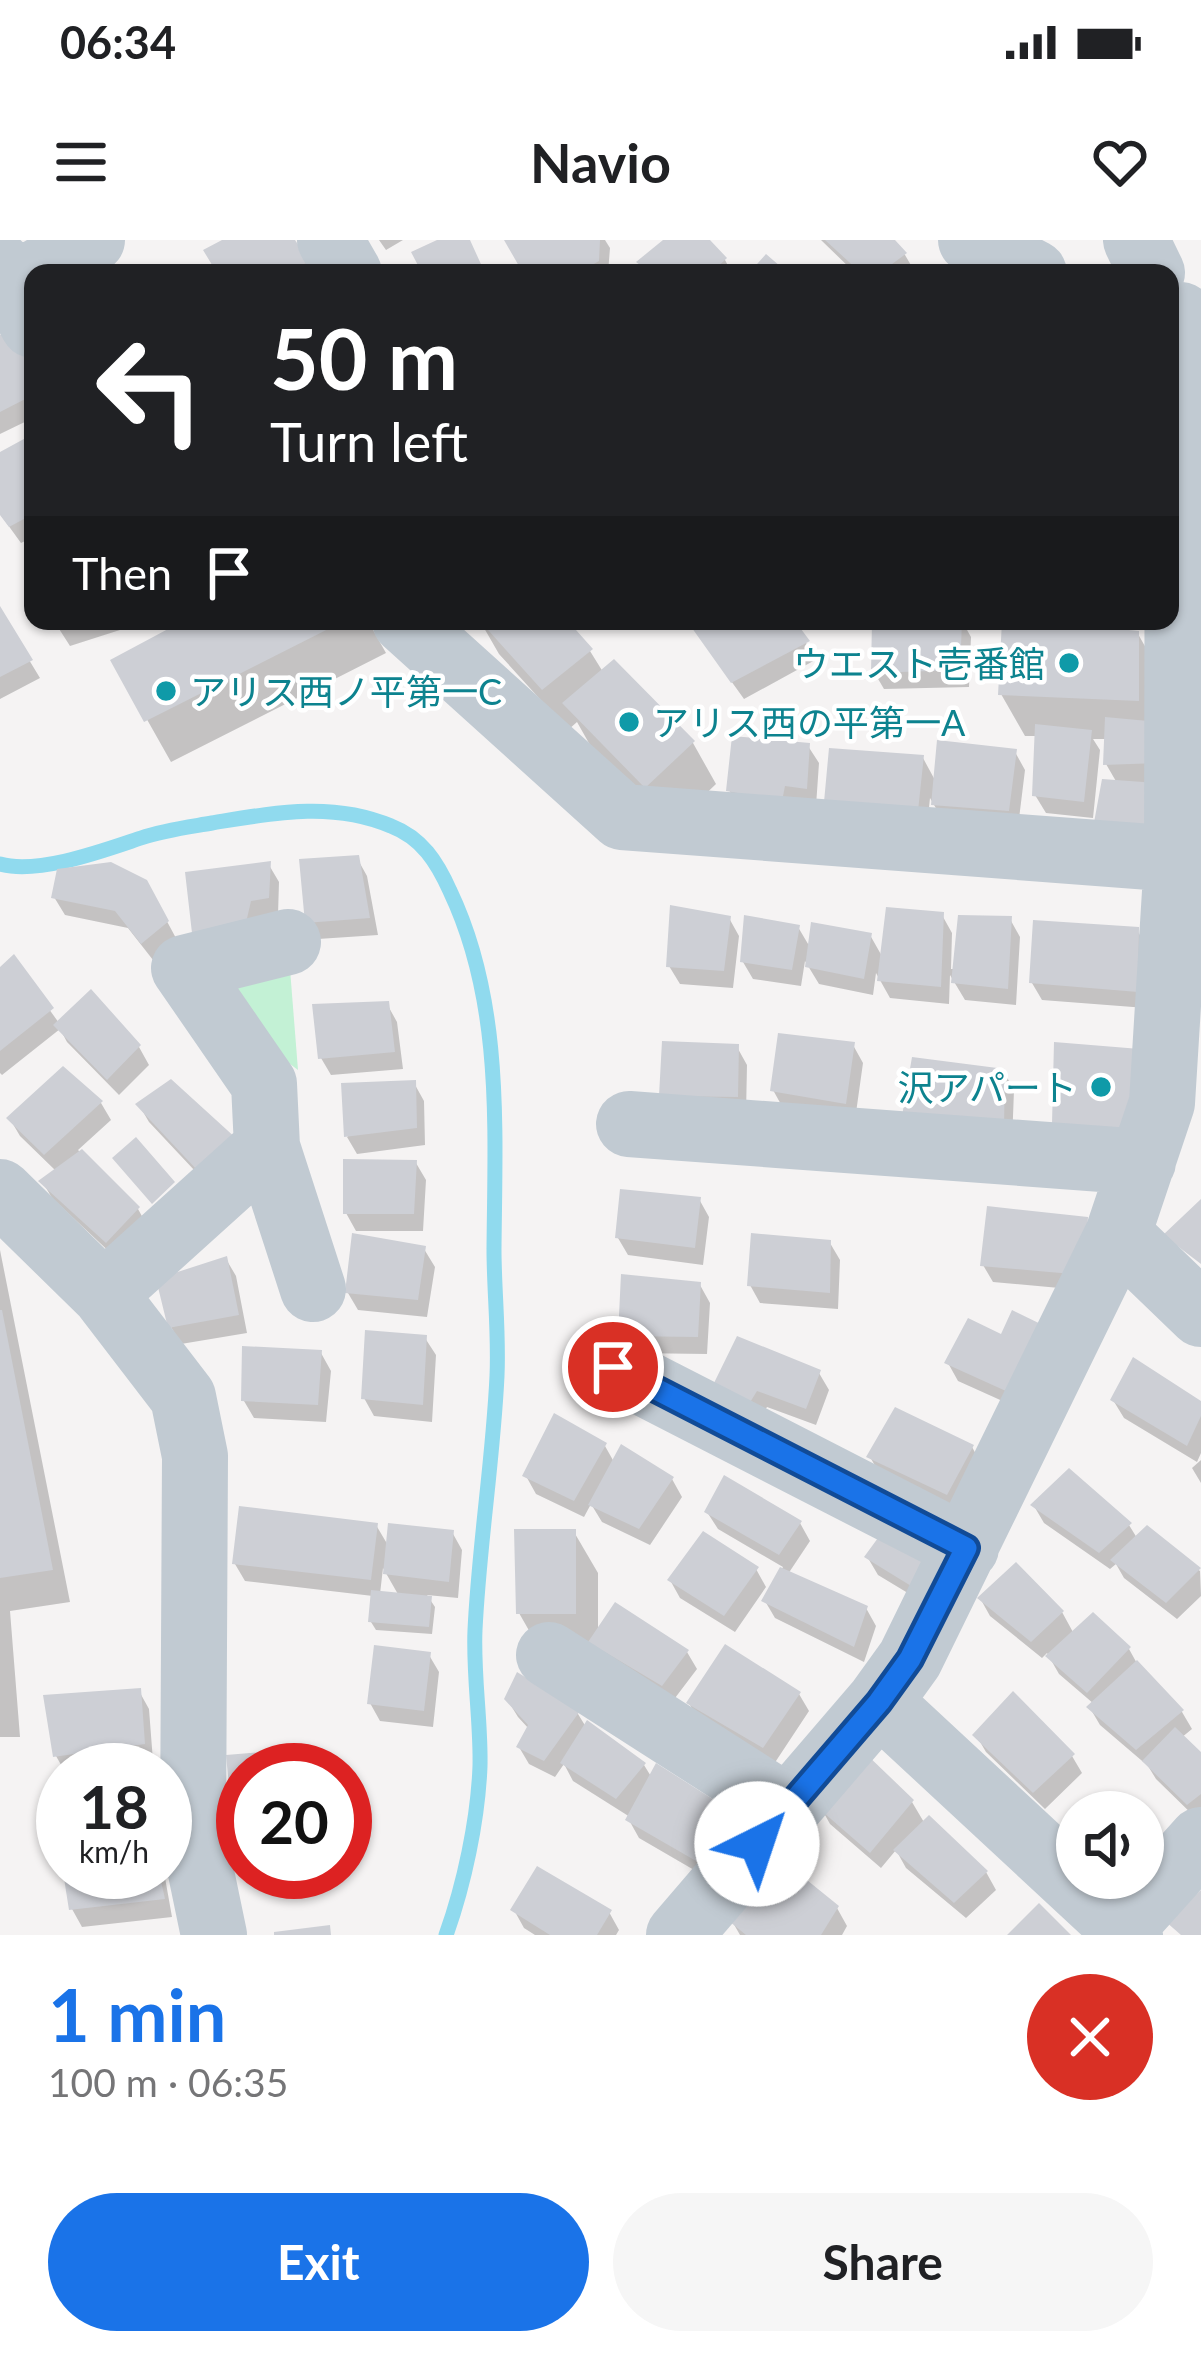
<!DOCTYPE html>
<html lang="en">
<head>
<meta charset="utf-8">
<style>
  body { margin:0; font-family:Lato,"Noto Sans JP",sans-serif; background:#f6f6f6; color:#202124; height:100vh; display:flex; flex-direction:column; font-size:45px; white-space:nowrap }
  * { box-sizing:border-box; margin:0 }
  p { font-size:39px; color:#757577 }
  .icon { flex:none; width:66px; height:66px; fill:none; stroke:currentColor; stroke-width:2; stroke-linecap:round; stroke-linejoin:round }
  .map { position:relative; height:1695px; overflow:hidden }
  .panel { display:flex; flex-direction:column; background:#fff; flex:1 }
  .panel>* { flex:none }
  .top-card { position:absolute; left:24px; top:24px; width:1155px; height:366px; border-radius:24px; box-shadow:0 3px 9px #0004; background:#202124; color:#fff; overflow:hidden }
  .fabs { position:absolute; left:1056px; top:1551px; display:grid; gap:24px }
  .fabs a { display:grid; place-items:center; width:108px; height:108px; border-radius:50%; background:#fff; box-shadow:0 3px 9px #0004; font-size:60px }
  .speed { position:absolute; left:36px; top:1503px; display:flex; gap:24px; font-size:60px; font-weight:700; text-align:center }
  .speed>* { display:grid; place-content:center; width:156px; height:156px; border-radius:50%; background:#fff; box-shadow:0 3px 9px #0004; line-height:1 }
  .speed small { font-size:30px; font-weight:400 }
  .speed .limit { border:18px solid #d22; background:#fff; color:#111 }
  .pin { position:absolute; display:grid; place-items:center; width:102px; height:102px; color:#fff; margin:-51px; border:6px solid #fff; border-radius:50%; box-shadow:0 3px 12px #0007 }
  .me { position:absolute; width:132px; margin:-66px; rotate:41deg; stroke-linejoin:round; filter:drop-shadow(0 0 9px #0008) }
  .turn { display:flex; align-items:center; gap:42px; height:252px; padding:0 48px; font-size:54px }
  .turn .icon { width:156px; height:156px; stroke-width:2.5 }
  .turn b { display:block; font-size:84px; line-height:102px }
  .then { display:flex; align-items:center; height:114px; padding:0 48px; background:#0003; gap:24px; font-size:45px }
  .round { display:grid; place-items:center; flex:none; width:126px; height:126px; border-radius:63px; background:#f6f6f6 }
  .head { display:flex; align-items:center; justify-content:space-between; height:204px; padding:0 48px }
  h1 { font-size:72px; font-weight:700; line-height:90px; color:#1a73e8 }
  .action { display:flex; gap:24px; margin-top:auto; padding:24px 48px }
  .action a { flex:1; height:138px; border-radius:72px; background:#1a73e8; color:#fff; font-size:48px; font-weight:700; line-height:138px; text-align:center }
  .action a+a { background:#f6f6f6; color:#202124 }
  .status { display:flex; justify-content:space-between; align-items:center; height:84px; padding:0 60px; background:#fff; direction:ltr }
  .status svg { height:33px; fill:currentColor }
  header { display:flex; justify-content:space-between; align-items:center; height:156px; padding:0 48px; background:#fff; font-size:54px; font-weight:700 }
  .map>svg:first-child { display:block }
  .green { fill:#c3f1d5 }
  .shadow { fill:#0003; fill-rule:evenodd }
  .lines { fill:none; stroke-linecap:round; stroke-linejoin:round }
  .stream { stroke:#90daee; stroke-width:15 }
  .building { fill:#cdcfd5 }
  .minor { stroke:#c1cad2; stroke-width:66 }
  .route-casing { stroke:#114b97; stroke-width:30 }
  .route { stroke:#1a73e8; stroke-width:21 }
  .culture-dot { fill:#0f9aa8; stroke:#fff; stroke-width:4.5 }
  .labels { text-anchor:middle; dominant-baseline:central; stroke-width:9; stroke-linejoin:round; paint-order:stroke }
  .culture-label { font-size:36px; fill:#0d838f; stroke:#fff; text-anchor:end }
</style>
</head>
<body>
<div class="status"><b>06:34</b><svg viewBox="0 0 49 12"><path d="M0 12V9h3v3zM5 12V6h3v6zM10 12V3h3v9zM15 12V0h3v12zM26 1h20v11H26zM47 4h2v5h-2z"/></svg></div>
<header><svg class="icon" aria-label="menu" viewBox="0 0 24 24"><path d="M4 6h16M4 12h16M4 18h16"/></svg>Navio<svg class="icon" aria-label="heart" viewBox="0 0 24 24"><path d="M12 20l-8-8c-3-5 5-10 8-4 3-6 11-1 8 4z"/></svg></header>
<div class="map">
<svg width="1201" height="1695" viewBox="0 0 1201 1695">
  <rect width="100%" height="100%" fill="#f5f3f3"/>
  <path class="green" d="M 220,728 L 290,729 L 298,830 L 274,812 Z"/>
  <path class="shadow" d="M 229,0 L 291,0 L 312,33 L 220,33 Z
    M 379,0 L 403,0 L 386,10 Z
    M 508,0 L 605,0 L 610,8 L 608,33 L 527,33 Z
    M 668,0 L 706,0 L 725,20 L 732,33 L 646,33 L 640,23 Z
    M 821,0 L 891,0 L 905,15 L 915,32 L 855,33 Z
    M 0,98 L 33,136 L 33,178 L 0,194 Z
    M 33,198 L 33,297 L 21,303 L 0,274 L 0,215 Z
    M 0,372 L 40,438 L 0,459 Z
    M 54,381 L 148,381 L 70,406 Z
    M 190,381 L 368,381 L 386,413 L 171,522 L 114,421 Z
    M 480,381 L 564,381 L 590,411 L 603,432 L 614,423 L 693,503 L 716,544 L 670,588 L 590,505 L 577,482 L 568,490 L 499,414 Z
    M 688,381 L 791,381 L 817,419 L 744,459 Z
    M 875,381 L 962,381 L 971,397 L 969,447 L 884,449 L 874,432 Z
    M 1005,381 L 1138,394 L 1162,436 L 1165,564 L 1117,543 L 1106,524 L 1107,499 L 1093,499 L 1100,510 L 1093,578 L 1046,573 L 1035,555 L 1038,496 L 1025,496 L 1001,454 Z
    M 808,506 L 819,523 L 816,566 L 739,568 L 729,550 Z
    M 1015,512 L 1025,530 L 1018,587 L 944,582 L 930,558 L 927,587 L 837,578 L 923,518 L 936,542 Z
    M 357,618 L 367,636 L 378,695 L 318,699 L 308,682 Z
    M 269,625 L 279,642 L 278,675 L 205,710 Z
    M 54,657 L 156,661 L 177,700 L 153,720 L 128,688 L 65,675 Z
    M 942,675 L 952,693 L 951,729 L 956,729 L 1010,679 L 1020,697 L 1016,765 L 965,760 L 950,735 L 949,764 L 890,758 L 876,733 L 873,755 L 819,744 L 805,721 L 801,746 L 753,739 L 743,722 L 798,687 L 811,709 L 870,695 L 883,718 Z
    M 729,678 L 739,696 L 733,748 L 680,744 L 669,726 Z
    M 1137,690 L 1147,708 L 1146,768 L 1042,760 L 1032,743 Z
    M 13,719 L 59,783 L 139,807 L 149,825 L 119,855 L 67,802 L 60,789 L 2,835 L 0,833 L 0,731 Z
    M 387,764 L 397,782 L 403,829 L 331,835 L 321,818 Z
    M 853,805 L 863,823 L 855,880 L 783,868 L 773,850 Z
    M 737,807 L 747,825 L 746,874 L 672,872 Z
    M 1004,832 L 1014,850 L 1012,903 L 915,893 Z
    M 171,842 L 210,947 L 149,882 L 139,865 Z
    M 414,843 L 424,861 L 425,905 L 357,914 L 347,897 Z
    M 101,863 L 111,880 L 78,910 L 138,969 L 148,987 L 117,1019 L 52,958 L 42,941 L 56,931 L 20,896 L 10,879 Z
    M 416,923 L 426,940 L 423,991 L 356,991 L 346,973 Z
    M 699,959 L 709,977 L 703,1025 L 628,1015 L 618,998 Z
    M 1096,998 L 1092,1051 L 993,1042 L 983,1025 Z
    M 830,1003 L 840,1020 L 838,1069 L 760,1063 L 750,1045 Z
    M 424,1009 L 435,1027 L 427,1077 L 358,1070 L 348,1053 Z
    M 0,1010 L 70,1362 L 10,1371 L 20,1497 L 0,1497 Z
    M 226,1019 L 236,1036 L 247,1093 L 181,1104 L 171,1087 Z
    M 700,1045 L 710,1063 L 707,1114 L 631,1113 L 621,1095 Z
    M 425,1098 L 436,1115 L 432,1182 L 374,1176 L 364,1158 Z
    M 1002,1098 L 1029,1173 L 958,1141 L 948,1123 Z
    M 321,1113 L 331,1131 L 326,1182 L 254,1178 L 244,1161 Z
    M 819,1133 L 829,1150 L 816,1185 L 767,1167 L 760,1179 L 718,1143 Z
    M 1113,1160 L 1201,1165 L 1201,1213 L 1197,1222 L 1124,1178 Z
    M 605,1206 L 614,1222 L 672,1239 L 682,1257 L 650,1305 L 602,1282 L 591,1264 L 584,1277 L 536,1254 L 526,1236 Z
    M 972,1207 L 982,1225 L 957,1271 L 880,1234 L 870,1217 Z
    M 1201,1220 L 1201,1243 L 1192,1228 Z
    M 1034,1266 L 1129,1285 L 1137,1298 L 1147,1289 L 1200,1331 L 1201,1356 L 1177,1379 L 1124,1338 L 1116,1324 L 1110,1329 L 1044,1283 Z
    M 707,1272 L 800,1283 L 810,1301 L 788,1334 L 866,1368 L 876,1386 L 864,1422 L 775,1378 L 765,1361 L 783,1327 L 718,1289 Z
    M 376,1285 L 389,1307 L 452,1292 L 462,1310 L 458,1358 L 427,1355 L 435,1367 L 432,1394 L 376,1390 L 371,1382 L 373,1356 L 245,1341 L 235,1324 ZM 383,1328 L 399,1356 L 380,1354 Z
    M 887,1291 L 926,1364 L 878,1335 L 868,1318 Z
    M 574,1292 L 598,1333 L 598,1393 L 687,1412 L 697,1429 L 672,1462 L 543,1415 L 519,1373 Z
    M 756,1329 L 766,1347 L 735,1392 L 680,1358 L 670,1340 Z
    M 980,1358 L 1062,1372 L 1074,1394 L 1129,1409 L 1139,1427 L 1182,1472 L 1192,1489 L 1181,1498 L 1201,1516 L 1201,1579 L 1199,1581 L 1156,1539 L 1148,1526 L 1100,1485 L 1090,1468 L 1094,1464 L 1059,1434 L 1047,1413 L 1042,1418 L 990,1376 Z
    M 429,1415 L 439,1432 L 433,1487 L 380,1481 L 370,1463 Z
    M 139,1451 L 149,1469 L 153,1521 L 89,1530 L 64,1530 L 56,1516 Z
    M 799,1454 L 809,1471 L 774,1524 L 699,1481 L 689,1463 Z
    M 507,1459 L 578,1474 L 586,1487 L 644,1525 L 652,1538 L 731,1574 L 741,1591 L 713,1641 L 639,1598 L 629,1580 L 630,1577 L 573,1541 L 564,1524 L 555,1537 L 529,1524 L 519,1507 L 529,1489 L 518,1477 Z
    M 976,1495 L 1072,1516 L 1082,1533 L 1045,1569 L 986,1512 Z
    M 912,1562 L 925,1584 L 986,1632 L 996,1650 L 966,1678 L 906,1628 L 896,1610 L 881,1628 L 830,1584 L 820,1566 Z
    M 66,1632 L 164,1632 L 172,1677 L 82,1687 L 72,1669 Z
    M 837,1668 L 847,1686 L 842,1695 L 740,1695 L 732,1681 Z
    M 514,1670 L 609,1672 L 619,1690 L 616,1695 L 535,1695 L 524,1688 Z"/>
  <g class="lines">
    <path class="stream" d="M 0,624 C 38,635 105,610 141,598 C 164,590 189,587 212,583 C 273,573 332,561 391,586 C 422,598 437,622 450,651 C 503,762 495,889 494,1009 C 494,1051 499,1093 497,1136 C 493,1221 479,1305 475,1390 C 473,1435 481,1481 480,1526 C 478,1580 464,1645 446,1695"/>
  </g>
  <path class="building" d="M 222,0 L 295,0 L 309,21 L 290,33 L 217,33 L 203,10 Z
    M 437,0 L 470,0 L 485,33 L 422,33 L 411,12 Z
    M 504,0 L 600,0 L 599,21 L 578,33 L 523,33 Z
    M 663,0 L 710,0 L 727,18 L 711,33 L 651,33 L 636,22 Z
    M 825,0 L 895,0 L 907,13 L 880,33 L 861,33 Z
    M 766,14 L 788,33 L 749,33 Z
    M 9,90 L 33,130 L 33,155 L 0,172 L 0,95 Z
    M 33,194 L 33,274 L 9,287 L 0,275 L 0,212 Z
    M 0,366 L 33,420 L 0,437 Z
    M 183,381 L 344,381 L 144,482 L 110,420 Z
    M 480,381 L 568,381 L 593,409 L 542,450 Z
    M 687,381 L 795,381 L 810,401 L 731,443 Z
    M 872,381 L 962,381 L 960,430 L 871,433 Z
    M 1002,381 L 1036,381 L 1139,391 L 1139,461 L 998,455 Z
    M 614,419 L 695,501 L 645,548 L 562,463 Z
    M 1105,477 L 1159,482 L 1159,523 L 1103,525 Z
    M 1035,484 L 1092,490 L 1084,562 L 1032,556 Z
    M 732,496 L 810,503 L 807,549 L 785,546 L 782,561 L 726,551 Z
    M 937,500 L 1017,509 L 1009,571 L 931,565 Z
    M 829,508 L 924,515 L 918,571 L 824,562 Z
    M 1102,539 L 1157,543 L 1154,595 L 1093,588 Z
    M 359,615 L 370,678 L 305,683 L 299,619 Z
    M 271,621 L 269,658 L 251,661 L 245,687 L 192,693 L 185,632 Z
    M 111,622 L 147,640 L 169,681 L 141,704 L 115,671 L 51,658 L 57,629 Z
    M 670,665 L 731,676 L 724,731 L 666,727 Z
    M 886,667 L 944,672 L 941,747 L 877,741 Z
    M 744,675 L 800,685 L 792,730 L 740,722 Z
    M 958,675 L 1012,676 L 1008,749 L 951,743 Z
    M 1033,680 L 1139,687 L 1138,752 L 1029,743 Z
    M 811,682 L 872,693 L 864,739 L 805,727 Z
    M 14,714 L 54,768 L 0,811 L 0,727 Z
    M 91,749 L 141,805 L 107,840 L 53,785 Z
    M 389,761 L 395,812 L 318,819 L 312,764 Z
    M 778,793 L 855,802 L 846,864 L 770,851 Z
    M 662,801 L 739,804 L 738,857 L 659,856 Z
    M 1054,802 L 1152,810 L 1144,893 L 1052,884 Z
    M 912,817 L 1005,829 L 1004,887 L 902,876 Z
    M 63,826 L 103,861 L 44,915 L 6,878 Z
    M 171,839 L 238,900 L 198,931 L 135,864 Z
    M 416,840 L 417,888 L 344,897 L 341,843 Z
    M 136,897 L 175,942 L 152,964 L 112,918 Z
    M 82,909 L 140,967 L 106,1003 L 38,941 Z
    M 343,919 L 417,920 L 414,974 L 343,974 Z
    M 620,949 L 701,957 L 695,1008 L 615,998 Z
    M 1201,959 L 1201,1024 L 1163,995 Z
    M 987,966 L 1088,977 L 1084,1035 L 980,1026 Z
    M 352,993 L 426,1006 L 418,1060 L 345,1053 Z
    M 751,993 L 831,1000 L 830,1053 L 747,1046 Z
    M 227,1016 L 239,1075 L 168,1088 L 156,1039 Z
    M 621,1034 L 701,1042 L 698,1097 L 618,1096 Z
    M 0,1070 L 2,1070 L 53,1330 L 0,1338 Z
    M 1012,1070 L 1053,1090 L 1019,1157 L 944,1123 L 968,1078 L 1001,1094 Z
    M 365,1090 L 427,1095 L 423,1165 L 361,1159 Z
    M 737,1096 L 821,1130 L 806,1169 L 757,1151 L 749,1164 L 714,1143 Z
    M 242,1106 L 322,1110 L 318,1165 L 241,1161 Z
    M 1133,1117 L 1201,1161 L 1201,1176 L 1187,1206 L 1110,1160 Z
    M 895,1167 L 974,1205 L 947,1255 L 866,1217 Z
    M 554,1173 L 607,1203 L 574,1261 L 522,1236 Z
    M 621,1204 L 674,1237 L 639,1289 L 588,1265 Z
    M 1069,1228 L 1132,1283 L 1099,1313 L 1030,1265 Z
    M 724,1235 L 802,1281 L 779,1315 L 704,1272 Z
    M 239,1266 L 378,1283 L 371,1340 L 232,1324 Z
    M 388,1283 L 454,1290 L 449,1342 L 383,1334 Z
    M 1147,1285 L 1201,1328 L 1166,1363 L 1110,1320 Z
    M 886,1287 L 935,1312 L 916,1349 L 864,1317 Z
    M 514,1289 L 576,1289 L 576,1374 L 516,1374 Z
    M 703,1291 L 759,1327 L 724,1376 L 667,1340 Z
    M 1016,1322 L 1064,1371 L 1031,1402 L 977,1358 Z
    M 780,1327 L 868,1366 L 854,1407 L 761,1361 Z
    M 371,1350 L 432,1356 L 429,1387 L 368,1382 Z
    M 615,1362 L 689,1410 L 662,1446 L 588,1402 Z
    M 1093,1372 L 1131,1407 L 1087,1453 L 1045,1416 Z
    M 725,1404 L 801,1452 L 763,1508 L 686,1463 Z
    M 374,1405 L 431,1412 L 424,1471 L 367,1464 Z
    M 1137,1420 L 1184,1470 L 1136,1510 L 1086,1467 Z
    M 517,1432 L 580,1471 L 544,1521 L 516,1507 L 528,1485 L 504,1459 Z
    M 141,1448 L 145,1504 L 53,1517 L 43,1455 Z
    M 1013,1451 L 1075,1514 L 1033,1553 L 972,1495 Z
    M 587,1480 L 646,1523 L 616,1559 L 560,1523 Z
    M 1175,1487 L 1201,1512 L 1201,1554 L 1187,1565 L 1142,1521 Z
    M 285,1510 L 288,1530 L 243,1530 L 243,1618 L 236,1619 L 226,1515 Z
    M 863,1511 L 914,1560 L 870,1613 L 816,1566 Z
    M 656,1523 L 733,1572 L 703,1625 L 625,1580 Z
    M 929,1575 L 988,1631 L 954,1663 L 893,1610 Z
    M 776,1615 L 839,1666 L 821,1695 L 746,1695 L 729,1681 Z
    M 537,1626 L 612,1670 L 597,1695 L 550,1695 L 510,1670 Z
    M 63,1632 L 159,1632 L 165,1659 L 69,1670 Z
    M 1201,1650 L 1201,1695 L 1181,1695 L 1165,1681 Z
    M 1039,1663 L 1071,1695 L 1007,1695 Z
    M 330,1685 L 331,1695 L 274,1695 L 274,1692 Z"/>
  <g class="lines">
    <path class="minor" d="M 330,0 L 349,33
      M 971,0 L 1034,33
      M 1136,0 L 1152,33
      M 0,26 L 33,85
      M 36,33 L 92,0
      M 405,381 L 622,577 L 1177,619 L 1201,625
      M 288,702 L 184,728 L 264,844 L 267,907 L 313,1049
      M 629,884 L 1143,922
      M 0,952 L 104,1054 L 183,1157 L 195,1216 L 193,1594 L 214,1695
      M 1118,994 L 1201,1074
      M 104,1054 L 267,907
      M 613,1127 L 966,1308
      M 549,1415 L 788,1568
      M 879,1462 L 1130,1695
      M 1123,1687 L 1201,1600
      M 679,1695 L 879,1462 L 910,1419 L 1118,994 L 1162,863 L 1177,619 L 1178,135 L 1181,75"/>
  </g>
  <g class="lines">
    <g class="route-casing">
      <path id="route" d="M 613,1127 L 966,1308 L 910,1419 L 879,1462 L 757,1604"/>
    </g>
    <use href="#route" class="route"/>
  </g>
  <g class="culture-dot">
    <circle cx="1069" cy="423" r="12"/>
    <circle cx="166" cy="451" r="12"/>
    <circle cx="629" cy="482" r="12"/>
    <circle cx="1101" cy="847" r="12"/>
  </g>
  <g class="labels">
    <g class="culture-label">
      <text x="1045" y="423">ウエスト壱番館</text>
      <text x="190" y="451" text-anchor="start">アリス西ノ平第一C</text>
      <text x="653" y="482" text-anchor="start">アリス西の平第一A</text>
      <text x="1077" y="847">沢アパート</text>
    </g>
  </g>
</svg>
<div class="fabs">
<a><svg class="icon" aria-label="sound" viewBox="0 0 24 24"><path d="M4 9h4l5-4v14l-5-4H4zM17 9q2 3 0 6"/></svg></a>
</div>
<div class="speed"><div>18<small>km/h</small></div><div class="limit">20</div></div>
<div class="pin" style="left:613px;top:1127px;background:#d93025"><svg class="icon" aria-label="arrive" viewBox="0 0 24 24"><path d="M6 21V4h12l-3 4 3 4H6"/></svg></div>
<svg class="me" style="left:757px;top:1604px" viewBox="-20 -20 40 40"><circle r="19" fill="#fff"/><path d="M0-13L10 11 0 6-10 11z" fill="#1a73e8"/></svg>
<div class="top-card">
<div class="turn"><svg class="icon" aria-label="left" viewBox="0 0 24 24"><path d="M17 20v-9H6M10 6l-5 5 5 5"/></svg><div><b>50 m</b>Turn left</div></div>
<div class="then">Then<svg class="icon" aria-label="arrive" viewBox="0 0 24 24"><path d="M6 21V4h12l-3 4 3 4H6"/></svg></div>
</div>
</div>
<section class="panel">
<div class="head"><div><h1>1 min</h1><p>100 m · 06:35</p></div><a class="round" style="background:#d93025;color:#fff"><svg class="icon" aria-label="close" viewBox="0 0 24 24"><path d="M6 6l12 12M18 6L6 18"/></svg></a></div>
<div class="action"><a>Exit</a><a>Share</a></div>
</section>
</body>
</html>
